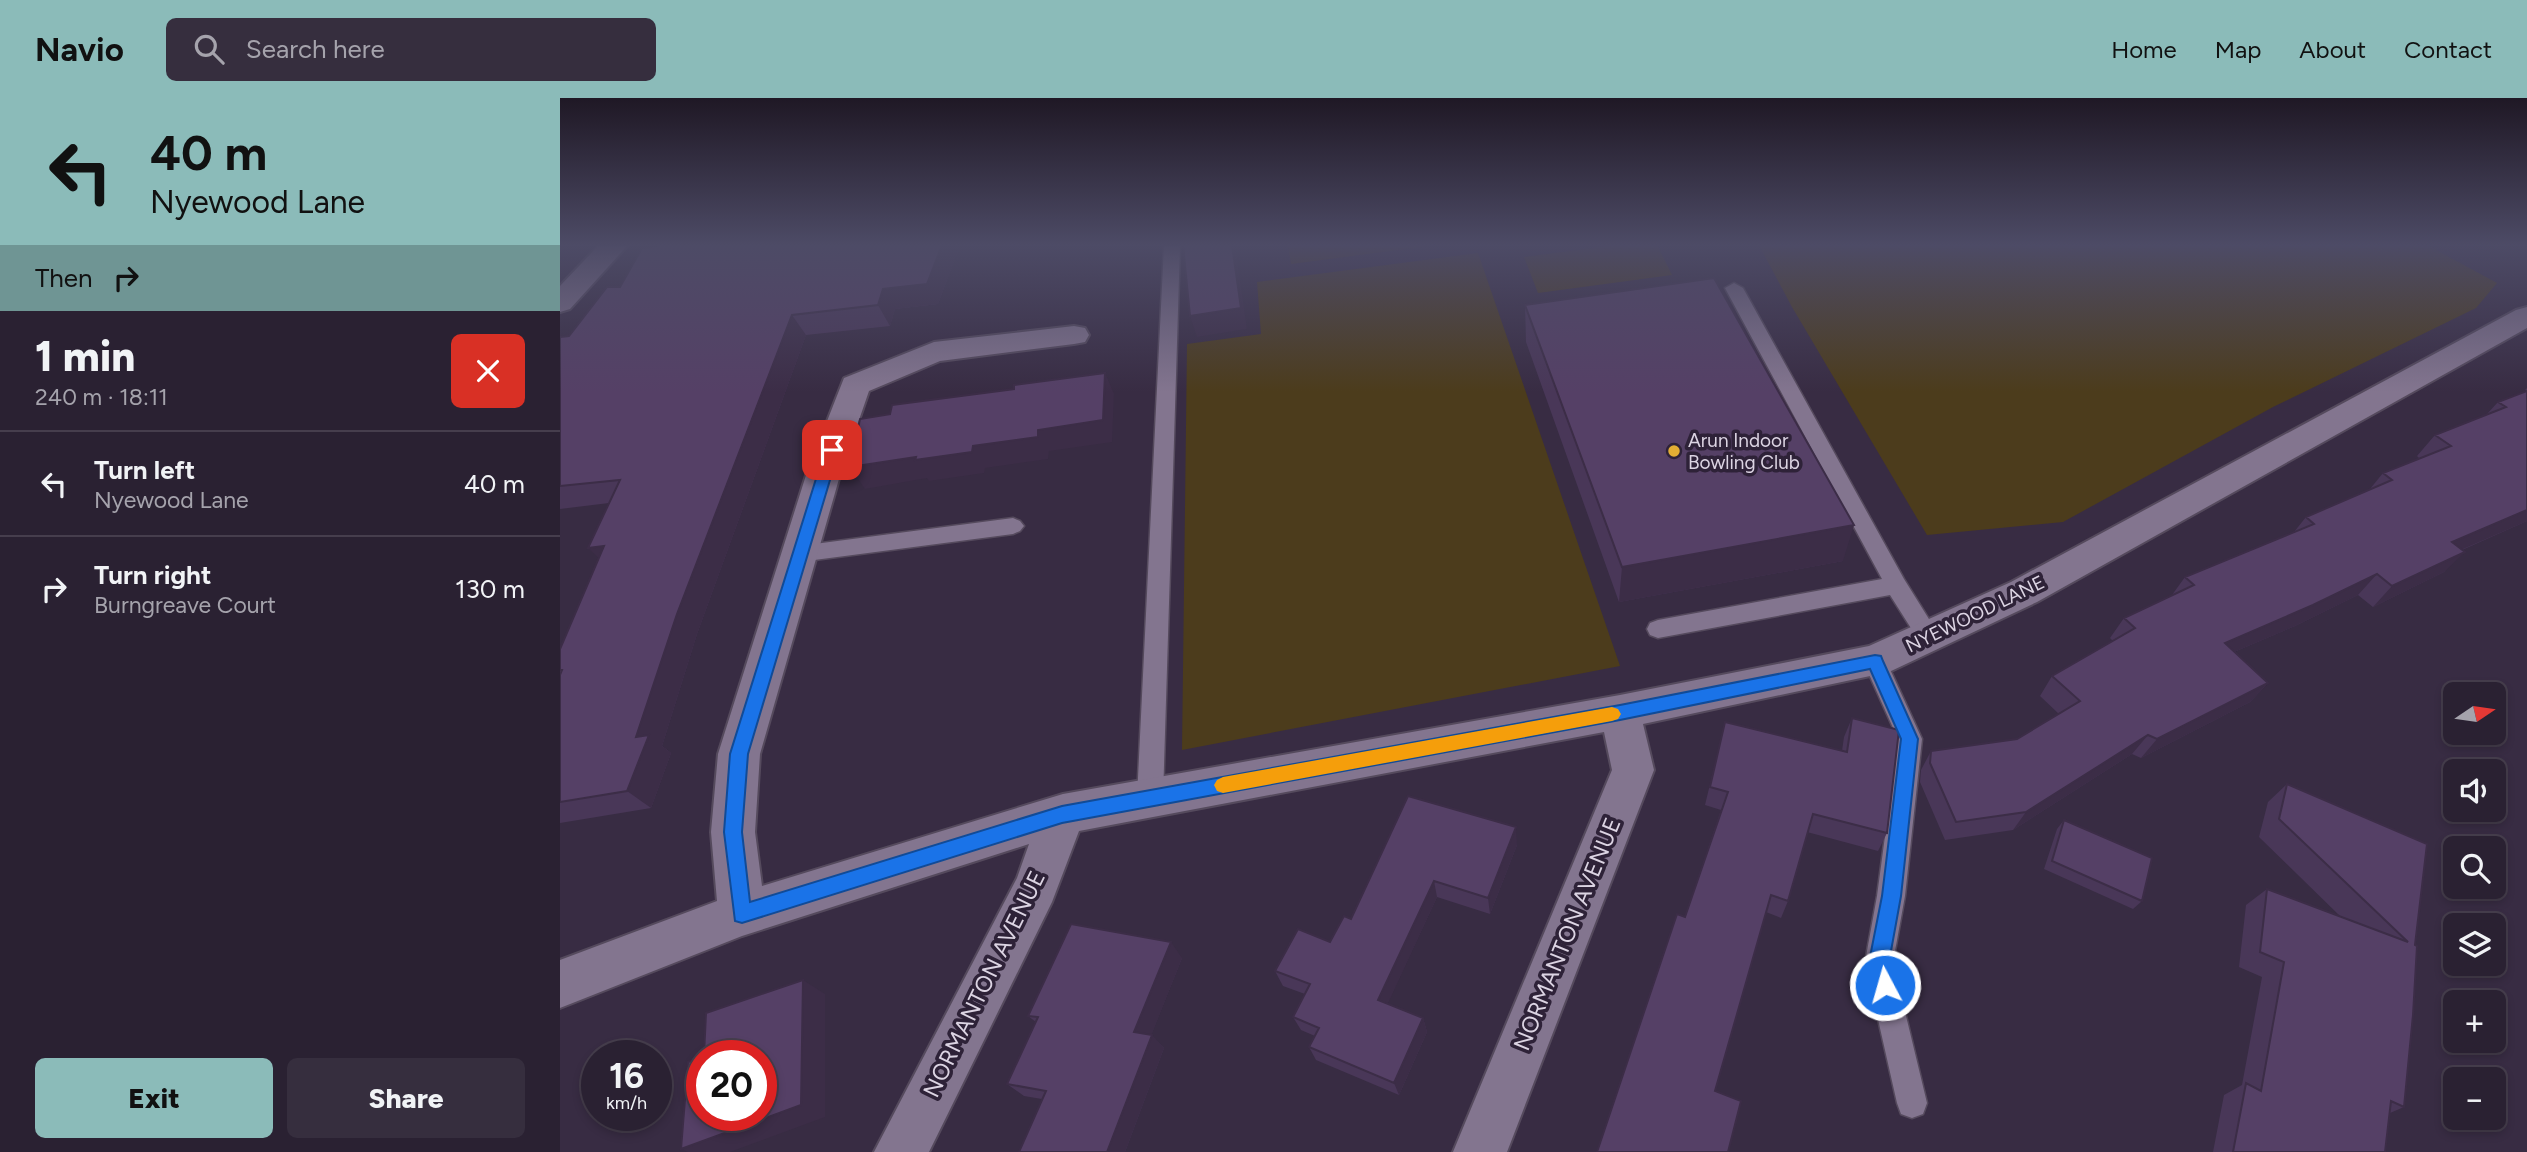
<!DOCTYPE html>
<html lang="en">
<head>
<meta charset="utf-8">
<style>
  body { margin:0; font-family:Figtree,sans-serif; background:#362e3e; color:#f1f3f6; height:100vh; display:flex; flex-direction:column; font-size:26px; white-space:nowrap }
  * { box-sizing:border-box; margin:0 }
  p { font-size:23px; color:#a5a3ac }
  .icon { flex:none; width:38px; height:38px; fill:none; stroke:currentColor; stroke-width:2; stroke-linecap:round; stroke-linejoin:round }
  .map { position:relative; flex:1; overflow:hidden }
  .details { display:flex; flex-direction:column; background:#2a2132; width:560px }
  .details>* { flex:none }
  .hud { background:#8bbbb9; color:#111; overflow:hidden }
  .needle { width:46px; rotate:77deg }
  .tools { position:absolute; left:1883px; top:584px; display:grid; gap:14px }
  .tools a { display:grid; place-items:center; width:63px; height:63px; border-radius:10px; background:#2a2132; box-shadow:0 4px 10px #0003,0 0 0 2px #463e4d; font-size:35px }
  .speed { position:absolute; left:21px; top:942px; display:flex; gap:14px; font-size:35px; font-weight:700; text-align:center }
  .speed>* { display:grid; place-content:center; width:91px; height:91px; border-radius:50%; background:#2a2132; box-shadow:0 4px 10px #0003,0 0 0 2px #463e4d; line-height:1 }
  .speed small { font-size:18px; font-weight:400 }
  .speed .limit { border:10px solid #d22; background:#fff; color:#111 }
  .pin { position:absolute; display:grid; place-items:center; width:60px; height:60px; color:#fff; margin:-30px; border-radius:14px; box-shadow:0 4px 10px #0006 }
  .me { position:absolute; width:77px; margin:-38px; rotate:354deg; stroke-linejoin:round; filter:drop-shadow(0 0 5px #0008) }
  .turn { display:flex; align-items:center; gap:24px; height:147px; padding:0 35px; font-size:32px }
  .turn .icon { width:91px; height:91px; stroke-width:2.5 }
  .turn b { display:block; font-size:49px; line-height:60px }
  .then { display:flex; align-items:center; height:66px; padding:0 35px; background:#0003; gap:14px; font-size:26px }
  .round { display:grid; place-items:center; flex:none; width:74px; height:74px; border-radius:10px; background:#362e3e }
  .summary { display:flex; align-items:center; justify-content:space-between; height:119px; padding:0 35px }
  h1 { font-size:42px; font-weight:800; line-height:52px }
  .cta { display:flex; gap:14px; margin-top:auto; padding:14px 35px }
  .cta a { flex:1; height:80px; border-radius:10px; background:#8bbbb9; color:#111; font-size:28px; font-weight:800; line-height:80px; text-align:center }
  .cta a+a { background:#362e3e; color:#f1f3f6 }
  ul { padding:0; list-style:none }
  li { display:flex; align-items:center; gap:21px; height:105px; padding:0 35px; border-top:2px solid #463e4d }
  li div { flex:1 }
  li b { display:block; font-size:26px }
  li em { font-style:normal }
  header { display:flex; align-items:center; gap:42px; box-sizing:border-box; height:98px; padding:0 35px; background:#8bbbb9; color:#111 }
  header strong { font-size:33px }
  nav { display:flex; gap:38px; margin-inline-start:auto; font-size:24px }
  .search { width:490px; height:63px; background:#362e3e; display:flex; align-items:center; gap:18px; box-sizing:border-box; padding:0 24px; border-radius:10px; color:#a5a3ac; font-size:26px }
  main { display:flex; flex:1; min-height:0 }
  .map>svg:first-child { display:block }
  .green { fill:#4c3c1c }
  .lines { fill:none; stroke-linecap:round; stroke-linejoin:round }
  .lane-casing { stroke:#554a5d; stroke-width:3 }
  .street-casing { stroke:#554a5d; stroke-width:4 }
  .lane { fill:#83758f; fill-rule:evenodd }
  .street { fill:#83758f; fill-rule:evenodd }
  .wall { fill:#493758 }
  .shaded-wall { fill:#3c2d47 }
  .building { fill:#554066; stroke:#3c2d47; stroke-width:2 }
  .route { fill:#1a73e8; stroke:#114b97; stroke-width:2 }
  .slow { fill:#f59e0b }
  .poi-dot { fill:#e3ae34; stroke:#2e2238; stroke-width:2.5 }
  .labels { text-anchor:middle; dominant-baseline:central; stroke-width:7; stroke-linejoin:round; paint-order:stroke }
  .poi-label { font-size:19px; fill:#dcd4e3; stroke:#2e2238; text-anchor:start }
  .street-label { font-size:19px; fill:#dcd4e3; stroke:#2e2238 }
  .near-street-label { font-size:23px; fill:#dcd4e3; stroke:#2e2238 }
</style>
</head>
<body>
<header>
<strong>Navio</strong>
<div class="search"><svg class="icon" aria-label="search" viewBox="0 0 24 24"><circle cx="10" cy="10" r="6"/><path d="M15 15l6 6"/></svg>Search here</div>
<nav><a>Home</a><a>Map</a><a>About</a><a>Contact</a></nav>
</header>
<main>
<section class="details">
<div class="hud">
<div class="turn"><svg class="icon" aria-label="left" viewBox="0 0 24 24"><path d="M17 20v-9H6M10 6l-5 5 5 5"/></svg><div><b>40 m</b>Nyewood Lane</div></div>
<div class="then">Then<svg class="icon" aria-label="right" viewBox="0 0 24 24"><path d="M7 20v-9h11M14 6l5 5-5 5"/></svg></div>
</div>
<div class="summary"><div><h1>1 min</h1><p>240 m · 18:11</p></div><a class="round" style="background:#d93025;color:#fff"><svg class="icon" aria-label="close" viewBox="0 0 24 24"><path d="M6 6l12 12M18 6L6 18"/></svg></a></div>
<ul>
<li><svg class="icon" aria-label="left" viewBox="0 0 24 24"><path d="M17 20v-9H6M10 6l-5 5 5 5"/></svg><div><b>Turn left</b><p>Nyewood Lane</p></div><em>40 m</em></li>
<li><svg class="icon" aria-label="right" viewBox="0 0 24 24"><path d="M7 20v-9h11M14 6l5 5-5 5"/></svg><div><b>Turn right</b><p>Burngreave Court</p></div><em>130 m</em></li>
</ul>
<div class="cta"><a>Exit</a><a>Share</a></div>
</section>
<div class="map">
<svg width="1967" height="1054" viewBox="0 0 1967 1054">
  <rect width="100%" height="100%" fill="#382c43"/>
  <path class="green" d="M 728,147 L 867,147 L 868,148 L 731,166 Z
    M 1057,147 L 1097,147 L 1112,177 L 978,195 L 964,159 Z
    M 1199,147 L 1867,147 L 1937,185 L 1916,210 L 1713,309 L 1503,424 L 1367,437 L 1232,209 Z
    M 918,155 L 1060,568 L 622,652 L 627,246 L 701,236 L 697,184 Z"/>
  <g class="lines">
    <g class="lane-casing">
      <path id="lane" d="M 604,147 L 620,147 L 603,700 L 599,708 L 590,711 L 581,708 L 577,700 Z
        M 1174,185 L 1183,190 L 1344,481 L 1377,534 L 1380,540 L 1377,546 L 1369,549 L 1361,546 L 1330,497 L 1098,540 L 1090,537 L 1087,531 L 1090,525 L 1098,522 L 1322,481 L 1165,190 Z
        M 453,420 L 460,423 L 464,428 L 460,433 L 453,436 L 239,464 L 231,462 L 228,456 L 231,450 L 239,448 Z
        M 1315,554 L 1323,556 L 1362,641 L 1345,798 L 1333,864 L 1367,1005 L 1363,1016 L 1352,1020 L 1341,1016 L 1337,1005 L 1305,864 L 1317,798 L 1338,641 L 1303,563 L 1307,556 Z"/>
    </g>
    <g class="street-casing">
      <path id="street" d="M 39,147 L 68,147 L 10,211 L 0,214 L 0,188 Z
        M 1967,209 L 1967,230 L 1477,504 L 1329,574 L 1083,626 L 1094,672 L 947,1054 L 893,1054 L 1052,672 L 1044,634 L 519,733 L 492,804 L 369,1054 L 314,1054 L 457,780 L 469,746 L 182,838 L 0,910 L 0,862 L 157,803 L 151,734 L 158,656 L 247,374 L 284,280 L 374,244 L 514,228 L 525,230 L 529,237 L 525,244 L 514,246 L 380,263 L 309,293 L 281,374 L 200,656 L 195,734 L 202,788 L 503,696 L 1060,597 L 1309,548 L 1451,484 L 1956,212 Z"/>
    </g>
    <use href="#lane" class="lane"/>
    <use href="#street" class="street"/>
  </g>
  <path class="wall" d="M 98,147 L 400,147 L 378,206 L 335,211 L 330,228 L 246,237 L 137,536 L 102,648 L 111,655 L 91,710 L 0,725 L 0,551 L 39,461 L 49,405 L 0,411 L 0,239 L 9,238 L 60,189 Z
    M 965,207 L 1283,463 L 1059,504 L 966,244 Z
    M 1967,290 L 1967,423 L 1902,452 L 1884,474 L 1813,509 L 1798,497 L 1735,528 L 1674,554 L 1708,585 L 1690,604 L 1581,660 L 1572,656 L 1453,732 L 1385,742 L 1360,684 L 1361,672 L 1371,653 L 1457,641 L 1499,616 L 1480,598 L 1492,578 L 1553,543 L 1550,540 L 1564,520 L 1612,497 L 1625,479 L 1734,434 L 1746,419 L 1810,391 L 1823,375 L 1860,361 L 1857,358 L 1875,337 L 1927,316 L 1938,304 L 1967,293 L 1965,292 Z
    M 1292,620 L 1327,735 L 1318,753 L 1247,734 L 1228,803 L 1221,820 L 1206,814 L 1037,1054 L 1125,819 L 1161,712 L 1145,707 L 1165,624 L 1282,653 L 1284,639 Z
    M 1727,686 L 1855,847 L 1844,1009 L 1830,1015 L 1825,1054 L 1653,1054 L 1664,997 L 1682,987 L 1702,879 L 1679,869 L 1686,807 L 1707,791 L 1781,819 L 1699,739 L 1708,704 Z
    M 848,698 L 957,747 L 930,816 L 877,799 L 827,906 L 863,920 L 867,934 L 839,997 L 756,962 L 749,949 L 755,938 L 741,932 L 733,919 L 745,896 L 723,888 L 715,873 L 770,844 L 791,821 Z
    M 1504,722 L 1582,803 L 1573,811 L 1484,771 L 1497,731 Z
    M 622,860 L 591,937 L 604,950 L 565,1054 L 459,1054 L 482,1001 L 464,998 L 447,986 L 476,924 L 468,918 Z"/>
  <path class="shaded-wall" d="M 382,147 L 400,147 L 378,206 L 335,211 L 330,228 L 318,207 L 323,191 Z
    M 672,147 L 674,147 L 676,154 L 687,231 L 637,239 L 630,218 Z
    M 232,217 L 246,237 L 137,536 L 102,648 L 111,655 L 91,710 L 67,693 L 76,639 L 117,516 Z
    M 545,275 L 554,296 L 552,344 L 489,353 L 488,361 L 425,370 L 424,375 L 369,383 L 367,380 L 305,391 L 290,369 L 413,348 L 478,332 Z
    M 1967,412 L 1967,423 L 1871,465 L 1892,444 Z
    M 1294,427 L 1283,463 L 1059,504 L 1062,469 Z
    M 44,448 L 49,470 L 28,450 Z
    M 1905,454 L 1884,474 L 1813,509 L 1832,488 Z
    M 1817,476 L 1798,497 L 1735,528 L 1648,565 L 1665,545 Z
    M 1708,585 L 1690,604 L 1581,660 L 1597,641 Z
    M 1588,637 L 1572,656 L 1453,732 L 1466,714 Z
    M 956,729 L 957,747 L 930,816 L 928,800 Z
    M 874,783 L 877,799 L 823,916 L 818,902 Z
    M 611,844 L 622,860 L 587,948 L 574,934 Z
    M 243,882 L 265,896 L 265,1019 L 170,1054 L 128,1054 L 121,1051 Z
    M 863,920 L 867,934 L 839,997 L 834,985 Z
    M 592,937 L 604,950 L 565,1054 L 547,1054 Z"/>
  <path class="building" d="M 98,147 L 382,147 L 367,186 L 323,191 L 318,207 L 232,217 L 117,516 L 76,639 L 89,637 L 67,693 L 0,704 L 0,577 L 2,572 L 0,572 L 0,551 L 44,448 L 28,450 L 60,382 L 0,388 L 0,239 L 9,238 L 47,189 L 60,189 L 82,150 L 97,148 Z
    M 623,147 L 672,147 L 681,210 L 630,218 Z
    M 1154,180 L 1294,427 L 1062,469 L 965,207 Z
    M 545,275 L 543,322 L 478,332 L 478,339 L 413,348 L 412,354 L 355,362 L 356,359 L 290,369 L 300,321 L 330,316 L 332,307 L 454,291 L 454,287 Z
    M 1967,293 L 1967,412 L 1892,444 L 1905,454 L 1832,488 L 1817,476 L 1753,507 L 1665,545 L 1708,585 L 1597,641 L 1588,637 L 1466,714 L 1396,724 L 1370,665 L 1371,653 L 1457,641 L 1520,603 L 1492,578 L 1575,530 L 1564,520 L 1634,487 L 1625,479 L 1754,426 L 1746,419 L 1832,382 L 1823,375 L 1891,348 L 1875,337 L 1946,309 L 1938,304 Z
    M 1292,620 L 1339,632 L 1327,735 L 1253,716 L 1228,803 L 1211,797 L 1155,993 L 1181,1003 L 1168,1054 L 1037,1054 L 1117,816 L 1125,819 L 1168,694 L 1150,689 L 1165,624 L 1287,654 Z
    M 1727,686 L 1867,746 L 1855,847 L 1857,848 L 1853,917 L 1844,1009 L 1831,1003 L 1825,1054 L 1673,1054 L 1686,985 L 1701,993 L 1724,864 L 1700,854 L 1707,791 L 1848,844 L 1719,721 Z
    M 848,698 L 956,729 L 928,800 L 874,783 L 818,902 L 863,920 L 834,985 L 749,949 L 759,930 L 733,919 L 750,886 L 715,873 L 738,831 L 770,844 L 784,818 L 791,821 Z
    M 1504,722 L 1592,760 L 1582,803 L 1492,763 Z
    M 511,826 L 611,844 L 574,934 L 592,937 L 547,1054 L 459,1054 L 486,993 L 447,986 L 478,919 L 468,918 Z
    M 243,882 L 241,1007 L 121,1051 L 128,964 L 142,959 L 142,1017 L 201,1017 L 201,957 L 144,957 L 146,915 Z"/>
  <linearGradient id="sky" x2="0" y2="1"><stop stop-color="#1f1825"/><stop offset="0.5" stop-color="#4d4b66"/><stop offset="1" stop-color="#4d4b66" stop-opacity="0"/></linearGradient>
  <rect width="1967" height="294" fill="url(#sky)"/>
  <path class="route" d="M 272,347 L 279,352 L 188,656 L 182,734 L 190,804 L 502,708 L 1060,607 L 1315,557 L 1321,558 L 1323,563 L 1358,641 L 1341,798 L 1329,864 L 1335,887 L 1332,894 L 1325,897 L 1317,894 L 1309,864 L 1322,798 L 1341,641 L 1310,571 L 1060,622 L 502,725 L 182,825 L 175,823 L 164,734 L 170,656 L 265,352 Z"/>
  <path class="slow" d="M 1052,609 L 1058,611 L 1061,616 L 1058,621 L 1052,623 L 663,695 L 657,693 L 654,687 L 657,682 L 663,679 Z"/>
  <circle class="poi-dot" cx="1114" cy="353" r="7"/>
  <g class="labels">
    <g class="poi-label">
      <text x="1128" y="342">Arun Indoor<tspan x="1128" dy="22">Bowling Club</tspan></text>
    </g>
    <g class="street-label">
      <text transform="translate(1415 516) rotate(-26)">NYEWOOD LANE</text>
    </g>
    <g class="near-street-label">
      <text transform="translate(1007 836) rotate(-68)">NORMANTON AVENUE</text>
      <text transform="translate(424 886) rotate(-64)">NORMANTON AVENUE</text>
    </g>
  </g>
</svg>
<div class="tools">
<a><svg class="needle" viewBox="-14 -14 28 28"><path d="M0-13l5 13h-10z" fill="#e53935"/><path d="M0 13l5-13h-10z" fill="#a5a3ac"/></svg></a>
<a><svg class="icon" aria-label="sound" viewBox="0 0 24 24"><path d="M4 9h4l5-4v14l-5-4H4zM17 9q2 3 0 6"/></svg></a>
<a><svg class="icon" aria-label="search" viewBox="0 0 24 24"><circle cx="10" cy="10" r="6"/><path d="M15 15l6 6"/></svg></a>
<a><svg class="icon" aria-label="layers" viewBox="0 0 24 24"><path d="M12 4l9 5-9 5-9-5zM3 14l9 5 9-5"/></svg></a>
<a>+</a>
<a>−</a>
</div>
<div class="speed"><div>16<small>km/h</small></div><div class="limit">20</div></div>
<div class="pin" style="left:272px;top:352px;background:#d93025"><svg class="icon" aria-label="arrive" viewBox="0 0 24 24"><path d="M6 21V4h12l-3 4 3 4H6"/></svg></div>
<svg class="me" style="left:1325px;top:887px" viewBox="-20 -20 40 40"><circle r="17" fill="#1a73e8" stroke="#fff" stroke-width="3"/><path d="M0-11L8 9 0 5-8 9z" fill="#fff"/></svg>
</div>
</main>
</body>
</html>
